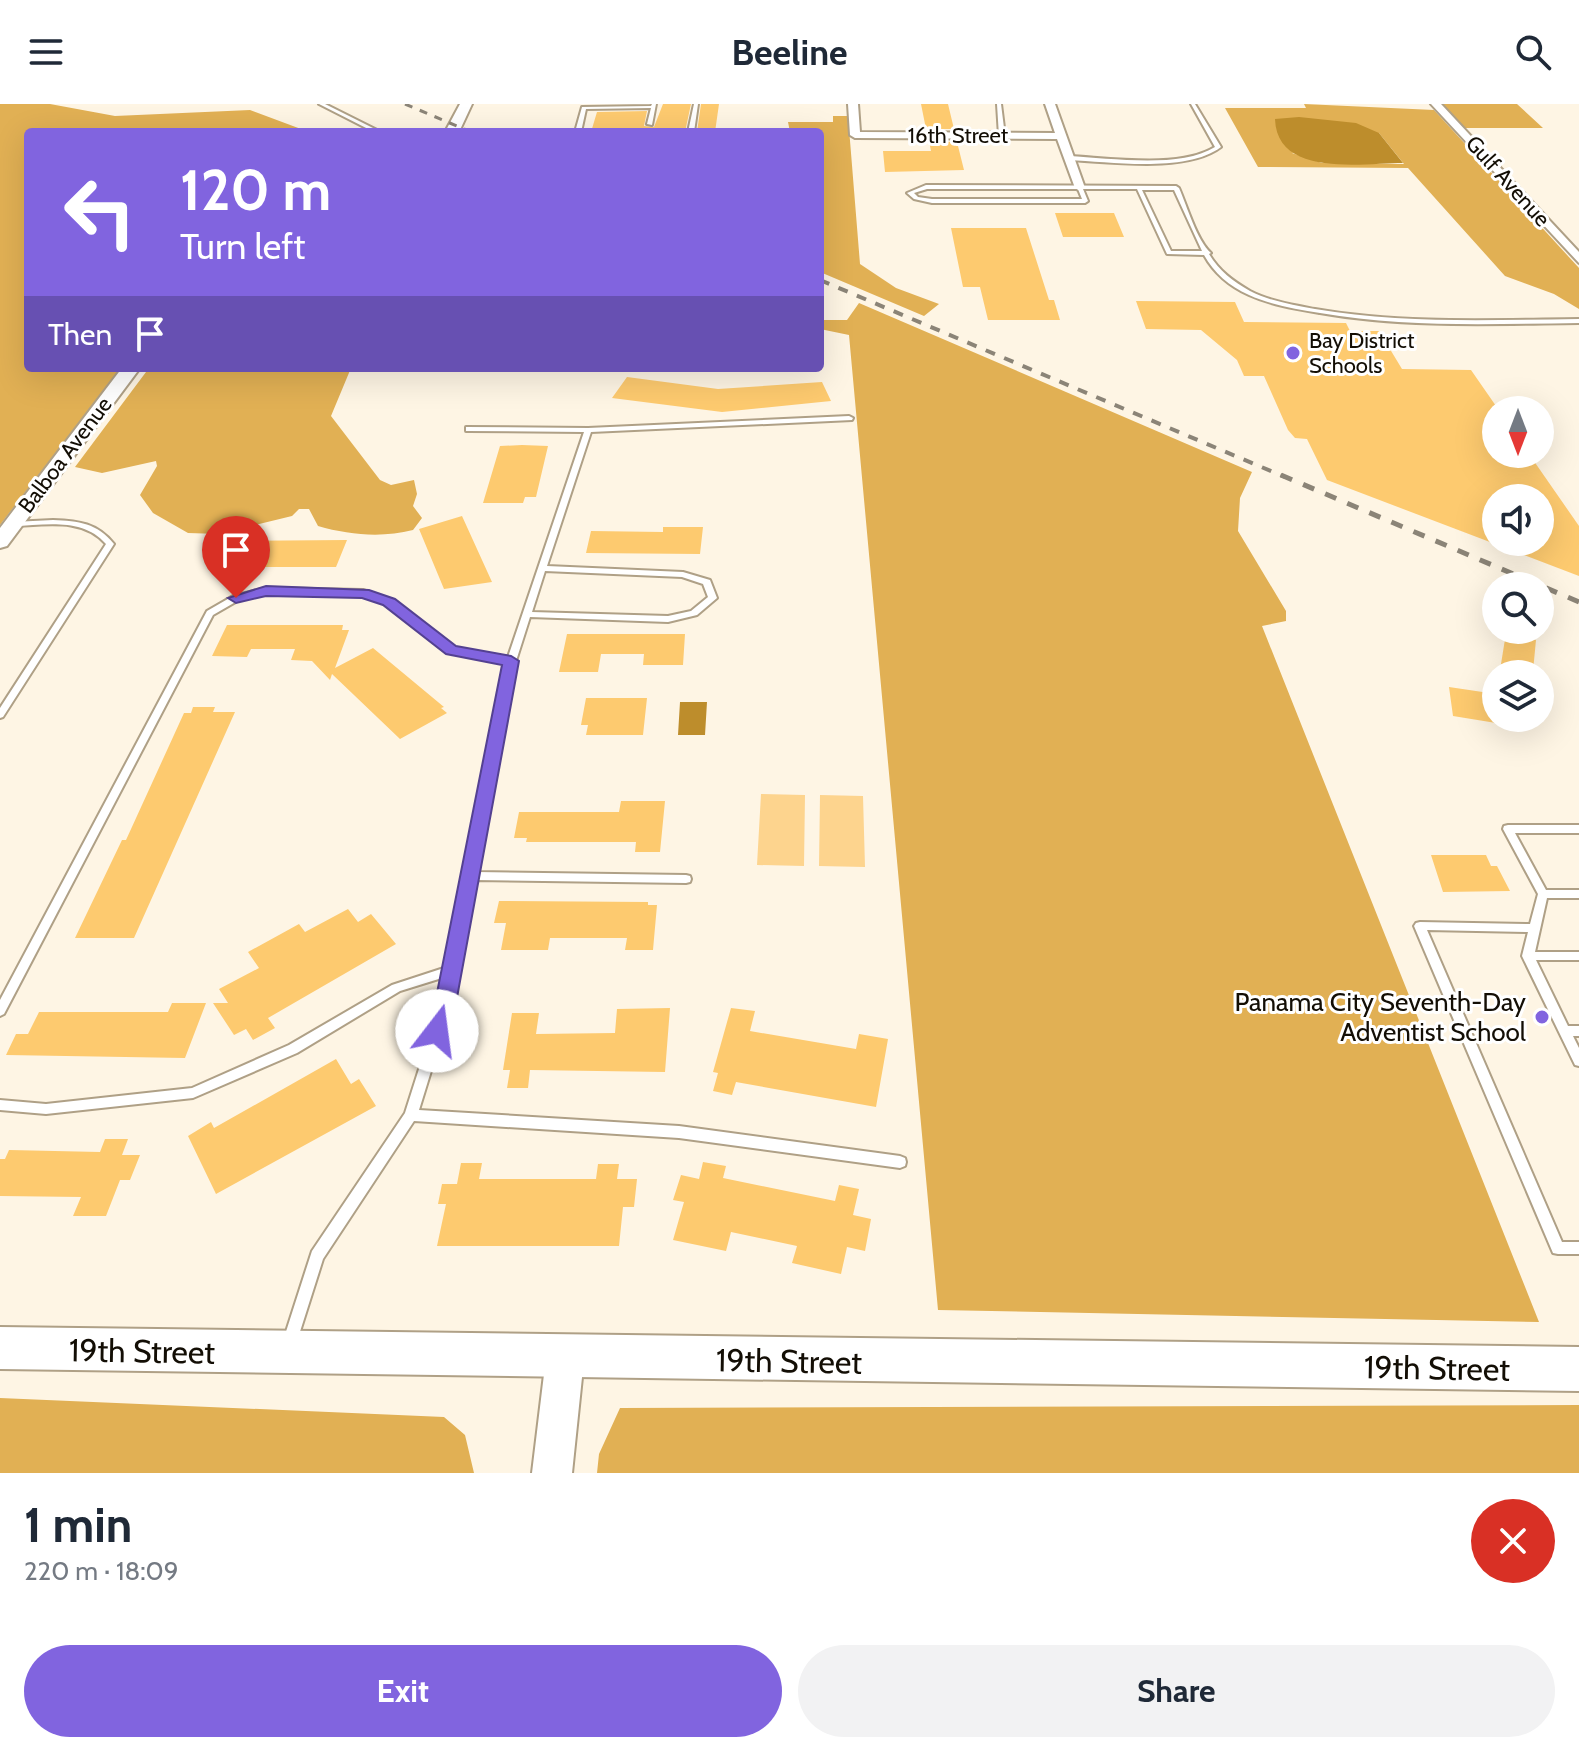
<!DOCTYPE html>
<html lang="en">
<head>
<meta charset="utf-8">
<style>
  body { margin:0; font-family:Cabin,sans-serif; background:#f2f2f3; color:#1f2937; height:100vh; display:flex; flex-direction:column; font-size:30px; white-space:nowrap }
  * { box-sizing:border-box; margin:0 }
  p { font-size:26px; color:#747a83 }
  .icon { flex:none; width:44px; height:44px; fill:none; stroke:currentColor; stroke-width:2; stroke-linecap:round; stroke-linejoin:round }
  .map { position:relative; height:1369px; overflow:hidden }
  .panel { display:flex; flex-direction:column; background:#fff; flex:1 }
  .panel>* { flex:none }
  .banner { position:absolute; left:24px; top:24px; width:800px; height:244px; border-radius:8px; box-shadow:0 8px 32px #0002; background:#8164df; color:#fff; overflow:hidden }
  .needle { width:52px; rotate:180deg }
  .controls { position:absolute; left:1482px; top:292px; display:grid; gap:16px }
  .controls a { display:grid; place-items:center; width:72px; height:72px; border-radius:50%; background:#fff; box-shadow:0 8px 32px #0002; font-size:40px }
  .pin { position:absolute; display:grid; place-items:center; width:68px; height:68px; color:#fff; margin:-82px -34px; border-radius:50% 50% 50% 0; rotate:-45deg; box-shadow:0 0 8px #0007 }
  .pin .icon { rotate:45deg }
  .me { position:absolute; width:88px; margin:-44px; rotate:15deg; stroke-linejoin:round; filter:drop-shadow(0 0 6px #0008) }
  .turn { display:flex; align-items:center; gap:28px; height:168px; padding:0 24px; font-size:36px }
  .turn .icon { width:104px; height:104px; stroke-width:2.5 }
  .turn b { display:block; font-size:56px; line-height:68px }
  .then { display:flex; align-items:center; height:76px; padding:0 24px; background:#0003; gap:16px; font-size:30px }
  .round { display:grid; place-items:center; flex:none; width:84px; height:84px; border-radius:42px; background:#f2f2f3 }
  .headline { display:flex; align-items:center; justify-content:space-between; height:136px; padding:0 24px }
  h1 { font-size:48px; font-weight:800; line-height:60px }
  .button { display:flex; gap:16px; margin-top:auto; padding:16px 24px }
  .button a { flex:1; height:92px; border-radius:48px; background:#8164df; color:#fff; font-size:32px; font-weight:800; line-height:92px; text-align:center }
  .button a+a { background:#f2f2f3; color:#1f2937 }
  header { display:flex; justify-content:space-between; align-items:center; height:104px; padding:0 24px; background:#fff; font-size:36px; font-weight:800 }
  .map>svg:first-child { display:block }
  .green { fill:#fdd48e }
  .forest { fill:#e1b054; fill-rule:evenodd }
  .water { fill:#bd8d2c }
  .building { fill:#fdca6f; fill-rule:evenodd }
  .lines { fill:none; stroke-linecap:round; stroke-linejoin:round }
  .service-casing { stroke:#afa086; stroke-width:4 }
  .minor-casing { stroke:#afa086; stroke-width:4 }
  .tertiary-casing { stroke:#afa086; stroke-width:4 }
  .secondary-casing { stroke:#afa086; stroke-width:4 }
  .service { fill:#fff; fill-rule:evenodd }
  .minor { fill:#fff; fill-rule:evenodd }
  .tertiary { fill:#fff; fill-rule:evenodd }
  .secondary { fill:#fff; fill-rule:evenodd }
  .rail-far2 { stroke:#8b8477; stroke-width:3; stroke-dasharray:8 8; stroke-linecap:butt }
  .rail-far1 { stroke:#8b8477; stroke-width:4; stroke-dasharray:10 10; stroke-linecap:butt }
  .rail { stroke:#8b8477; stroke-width:5; stroke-dasharray:12 12; stroke-linecap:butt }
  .route { fill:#8164df; stroke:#544191; stroke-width:2 }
  .poi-dot { fill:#8164df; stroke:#fff; stroke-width:3 }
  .labels { text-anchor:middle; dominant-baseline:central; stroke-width:6; stroke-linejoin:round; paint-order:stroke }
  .far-street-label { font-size:22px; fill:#130e05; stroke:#fff }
  .far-poi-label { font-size:22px; fill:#130e05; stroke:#fff; text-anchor:start }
  .poi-label { font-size:26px; fill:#130e05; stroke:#fff; text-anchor:end }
  .near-street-label { font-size:32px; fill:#130e05; stroke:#fff }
</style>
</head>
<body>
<header><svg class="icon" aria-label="menu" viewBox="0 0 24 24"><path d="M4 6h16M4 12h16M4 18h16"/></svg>Beeline<svg class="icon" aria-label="search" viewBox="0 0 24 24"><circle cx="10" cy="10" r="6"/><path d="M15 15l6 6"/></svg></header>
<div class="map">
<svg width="1579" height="1369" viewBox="0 0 1579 1369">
  <rect width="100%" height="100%" fill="#fef5e4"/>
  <path class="green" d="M 761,690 L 805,691 L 804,762 L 757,761 Z
    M 820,691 L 863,692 L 865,763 L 819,762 Z"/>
  <path class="forest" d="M 0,0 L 50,0 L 115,12 L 250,6 L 309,28 L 28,28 L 28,264 L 121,264 L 0,421 Z
    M 1304,0 L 1434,6 L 1579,164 L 1579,205 L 1554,190 L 1505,172 L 1408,64 L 1258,63 L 1225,4 L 1306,4 ZM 1379,29 L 1404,60 L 1322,59 L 1292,49 Z
    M 1439,0 L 1517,0 L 1543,24 L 1462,24 Z
    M 833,12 L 848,12 L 860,160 L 896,184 L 939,200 L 924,212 L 820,168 L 820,28 L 790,28 L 788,18 L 833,18 Z
    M 859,199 L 1252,368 L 1240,394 L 1238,427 L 1286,507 L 1286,517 L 1262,522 L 1539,1218 L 938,1206 L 849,231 L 820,225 L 820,216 L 847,216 Z
    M 149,264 L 351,264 L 331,312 L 380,376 L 391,381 L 414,376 L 417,390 L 413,402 L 422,414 L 413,426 C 382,434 349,431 318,422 L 309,405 L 299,405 L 292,412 L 219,430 L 188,429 L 153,409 L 140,391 L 157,362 L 156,357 L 102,369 L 75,363 Z
    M 0,1294 L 444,1313 L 465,1331 L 474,1369 L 0,1369 Z
    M 1579,1301 L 1579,1369 L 597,1369 L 599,1350 L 620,1304 Z"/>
  <path class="water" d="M 1299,13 L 1356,19 L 1379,29 L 1403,59 C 1363,59 1277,74 1275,15 Z
    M 680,598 L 707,598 L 705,631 L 678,631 Z"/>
  <path class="building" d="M 663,0 L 691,0 L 685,28 L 591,28 L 597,8 L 647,7 L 644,22 L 654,23 Z
    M 701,0 L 719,0 L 715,28 L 697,28 Z
    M 921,0 L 948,0 L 954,25 L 926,25 Z
    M 929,37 L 957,38 L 964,66 L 885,68 L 883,47 L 931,47 Z
    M 1055,109 L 1114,109 L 1124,133 L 1063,133 Z
    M 951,124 L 1026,124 L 1049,196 L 1054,196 L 1060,216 L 988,216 L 980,183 L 963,183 Z
    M 1136,197 L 1235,198 L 1244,218 L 1346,219 L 1350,227 L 1379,227 L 1402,265 L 1471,266 L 1496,302 L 1496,350 L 1529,350 L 1579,422 L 1579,472 L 1327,376 L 1307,335 L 1295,334 L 1288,326 L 1264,272 L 1244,272 L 1237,256 L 1201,226 L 1146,225 ZM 1496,394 L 1540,394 L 1540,438 L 1496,438 Z
    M 627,273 L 718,285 L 822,278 L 831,297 L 722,308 L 612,294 Z
    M 522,341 L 548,342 L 536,393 L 525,393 L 523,399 L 483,399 L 500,342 Z
    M 462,412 L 492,478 L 444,485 L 419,425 Z
    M 663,423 L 703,423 L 700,450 L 586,449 L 591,427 L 663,428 Z
    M 347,436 L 336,463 L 247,463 L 245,468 L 221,468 L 237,437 Z
    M 227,521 L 343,521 L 342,526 L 349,526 L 335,564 L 373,544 L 444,603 L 441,604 L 447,609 L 400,635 L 332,570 L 330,576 L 312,557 L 291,556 L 295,545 L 251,545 L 247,553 L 212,552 Z
    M 1506,529 L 1536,536 L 1533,567 L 1501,560 Z
    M 567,530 L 685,530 L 683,561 L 643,561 L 644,550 L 601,550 L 598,568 L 559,568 Z
    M 1449,583 L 1496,590 L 1496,619 L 1453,612 Z
    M 586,594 L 647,594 L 643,631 L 586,631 L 588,621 L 581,621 Z
    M 193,603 L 215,603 L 213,608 L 235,608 L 134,834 L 75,834 L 122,736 L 126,736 L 184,609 L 191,609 Z
    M 621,697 L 665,697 L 660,748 L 635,748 L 636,738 L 526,738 L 527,734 L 514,734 L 519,708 L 619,708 Z
    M 1431,751 L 1486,751 L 1491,762 L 1497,762 L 1510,787 L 1443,788 Z
    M 499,797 L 648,798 L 648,801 L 657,801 L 653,846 L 625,846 L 627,834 L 550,834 L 548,846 L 501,846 L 506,819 L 494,819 Z
    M 348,805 L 358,818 L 371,810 L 396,840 L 268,914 L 275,924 L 253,936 L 246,925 L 234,931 L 213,899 L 228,899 L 219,885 L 259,864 L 248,848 L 299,820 L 305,828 Z
    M 172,899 L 206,899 L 185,954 L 6,951 L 16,930 L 28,930 L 39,908 L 168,908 Z
    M 670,904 L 665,968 L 530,966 L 528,984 L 507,984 L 510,966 L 503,966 L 512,909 L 539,909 L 536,930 L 615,929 L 617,905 Z
    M 731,904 L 755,907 L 750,927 L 856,945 L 859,930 L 888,935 L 876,1003 L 736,978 L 732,991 L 713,987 L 718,969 L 713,968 Z
    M 336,955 L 351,980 L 359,975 L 376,1002 L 216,1090 L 188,1032 L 211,1018 L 214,1024 Z
    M 105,1035 L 128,1035 L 122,1051 L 140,1051 L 130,1076 L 120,1076 L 106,1112 L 73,1112 L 81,1093 L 0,1092 L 0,1055 L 5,1055 L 9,1046 L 100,1048 Z
    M 703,1058 L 726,1062 L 723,1074 L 835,1097 L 839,1081 L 859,1085 L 853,1111 L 871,1115 L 865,1147 L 847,1143 L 841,1170 L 792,1159 L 797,1142 L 731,1128 L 726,1147 L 673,1136 L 684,1098 L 673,1096 L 681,1071 L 699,1075 Z
    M 461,1059 L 482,1059 L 479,1075 L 596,1075 L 598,1060 L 619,1060 L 617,1075 L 637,1075 L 634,1103 L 623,1103 L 619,1142 L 437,1142 L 446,1100 L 438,1100 L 442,1080 L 457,1080 Z"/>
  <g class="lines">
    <g class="service-casing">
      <path id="service" d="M 319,0 L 325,0 L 381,28 L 374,28 Z
        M 652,0 L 656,0 L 652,21 L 647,20 L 651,4 L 586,5 L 581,28 L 575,28 L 582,3 L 651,2 Z
        M 694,0 L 698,0 L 694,28 L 688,28 Z
        M 997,0 L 1001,0 L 1005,32 L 1002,34 L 999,32 Z
        M 1191,0 L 1195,0 L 1221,43 C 1187,69 1111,58 1069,56 L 1066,54 L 1069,52 C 1110,54 1180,65 1215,43 Z
        M 926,81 L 1176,82 L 1179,84 C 1187,102 1197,137 1211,149 L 1209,150 C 1219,167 1233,177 1250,187 C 1269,197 1294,201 1315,205 C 1402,220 1491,216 1579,215 L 1579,219 C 1493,220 1405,224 1320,209 C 1296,205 1271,201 1249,191 C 1229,182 1214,169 1204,151 L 1167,150 L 1137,85 L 1083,85 L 1088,97 L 1085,99 L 932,99 L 914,95 L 907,89 ZM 927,85 L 1078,85 L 1082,95 L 932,95 L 918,93 L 914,89 ZM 1142,86 L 1174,86 L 1202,147 L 1171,147 Z
        M 849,312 L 853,314 L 852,316 L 591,328 L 547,462 L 683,468 L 710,476 L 717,494 L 697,511 L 668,518 L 530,513 L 516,557 L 476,768 L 686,771 L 690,772 L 691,775 L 690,778 L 686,779 L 475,776 L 452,899 L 419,1006 L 679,1022 L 900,1052 L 905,1054 L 906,1058 L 905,1062 L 900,1064 L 679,1034 L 414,1017 L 323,1155 L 297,1237 L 295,1242 L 290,1244 L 285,1242 L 283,1237 L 312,1147 L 405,1009 L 440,899 L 445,873 L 400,887 L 297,949 L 193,994 L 46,1010 L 0,1006 L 0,996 L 46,1000 L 192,984 L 289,941 L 392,881 L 447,863 L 464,775 L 463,772 L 465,769 L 506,559 L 448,548 L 386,500 L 362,492 L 266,490 L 239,496 L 213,511 L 4,910 L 0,912 L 0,896 L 207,507 L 233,492 L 266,484 L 363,486 L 392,496 L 454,544 L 508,553 L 584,328 L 469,327 L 466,327 L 466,323 L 588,324 ZM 545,467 L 682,473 L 703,480 L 708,493 L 691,507 L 668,512 L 532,508 Z
        M 53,416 C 79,417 97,419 114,440 L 3,613 L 0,614 L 0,604 L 106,440 C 83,413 45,421 13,422 L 9,420 L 13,418 Z
        M 1508,721 L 1579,721 L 1579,729 L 1515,729 L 1546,786 L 1579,786 L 1579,794 L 1547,794 L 1535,848 L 1579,848 L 1579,856 L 1536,856 L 1568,922 L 1579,922 L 1579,932 L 1573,932 L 1579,944 L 1579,962 L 1575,961 L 1522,852 L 1528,828 L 1427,826 L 1562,1138 L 1579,1138 L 1579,1150 L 1558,1150 L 1553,1149 L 1414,822 L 1416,819 L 1420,818 L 1530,820 L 1538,790 L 1503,725 L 1504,722 Z"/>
    </g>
    <g class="minor-casing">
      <path id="minor" d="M 848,0 L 858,0 L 860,28 L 1055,29 L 1045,0 L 1055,0 L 1085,84 L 1080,87 L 1075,84 L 1057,35 L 855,34 L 850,31 Z
        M 1431,0 L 1441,0 L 1579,148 L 1579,159 Z"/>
    </g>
    <g class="tertiary-casing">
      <path id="tertiary" d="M 460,0 L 472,0 L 459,28 L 445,28 Z
        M 122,264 L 140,264 L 7,442 L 0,444 L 0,424 Z
        M 565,1235 L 578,1241 L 584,1254 L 572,1369 L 532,1369 L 546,1254 L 552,1241 Z"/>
    </g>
    <g class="secondary-casing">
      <path id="secondary" d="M 0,1223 L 1579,1243 L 1579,1287 L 0,1265 Z"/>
    </g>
    <use href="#service" class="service"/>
    <use href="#minor" class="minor"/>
    <use href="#tertiary" class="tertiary"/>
    <use href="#secondary" class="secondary"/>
    <path class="rail-far2" d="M 405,0 L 471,28"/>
    <path class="rail-far1" d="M 820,176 L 1285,373"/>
    <path class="rail" d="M 1281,371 L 1579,498"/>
  </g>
  <path class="route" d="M 266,482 L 369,486 L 395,495 L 456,542 L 511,552 L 519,557 L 456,899 L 445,934 L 429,934 L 426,927 L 435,899 L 502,561 L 446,550 L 383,501 L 362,494 L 266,492 L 236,499 L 228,494 Z"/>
  <g class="poi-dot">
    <circle cx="1293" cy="249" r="8"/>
    <circle cx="1542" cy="913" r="8"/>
  </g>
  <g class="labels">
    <g class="far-street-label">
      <text x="958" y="31">16th Street</text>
      <text transform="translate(1508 77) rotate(48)">Gulf Avenue</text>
      <text transform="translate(65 351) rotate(-53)">Balboa Avenue</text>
    </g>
    <g class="far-poi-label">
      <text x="1309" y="236">Bay District<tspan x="1309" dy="25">Schools</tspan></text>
    </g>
    <g class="poi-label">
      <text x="1526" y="898">Panama City Seventh-Day<tspan x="1526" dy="30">Adventist School</tspan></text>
    </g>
    <g class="near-street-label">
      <text transform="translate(142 1247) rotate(1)">19th Street</text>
      <text transform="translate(789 1257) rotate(1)">19th Street</text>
      <text transform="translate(1437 1264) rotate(1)">19th Street</text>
    </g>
  </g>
</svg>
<div class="controls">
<a><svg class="needle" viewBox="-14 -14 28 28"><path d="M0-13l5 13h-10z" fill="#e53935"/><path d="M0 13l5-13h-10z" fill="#747a83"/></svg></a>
<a><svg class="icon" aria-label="sound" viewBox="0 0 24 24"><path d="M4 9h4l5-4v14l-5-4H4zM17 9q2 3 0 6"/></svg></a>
<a><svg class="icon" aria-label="search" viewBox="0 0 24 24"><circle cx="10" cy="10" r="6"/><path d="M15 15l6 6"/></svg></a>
<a><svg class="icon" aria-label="layers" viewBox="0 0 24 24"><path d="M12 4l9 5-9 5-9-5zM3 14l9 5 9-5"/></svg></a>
</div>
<div class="pin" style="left:236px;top:494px;background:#d93025"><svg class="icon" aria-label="arrive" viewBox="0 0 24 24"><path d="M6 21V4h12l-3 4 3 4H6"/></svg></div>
<svg class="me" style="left:437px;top:927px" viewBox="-20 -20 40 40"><circle r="19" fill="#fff"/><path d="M0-13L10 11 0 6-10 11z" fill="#8164df"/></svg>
<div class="banner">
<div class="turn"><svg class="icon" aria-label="left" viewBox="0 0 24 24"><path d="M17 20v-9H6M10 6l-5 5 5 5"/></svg><div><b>120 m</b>Turn left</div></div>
<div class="then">Then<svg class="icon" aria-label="arrive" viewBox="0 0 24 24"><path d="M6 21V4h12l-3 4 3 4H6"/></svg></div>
</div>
</div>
<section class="panel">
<div class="headline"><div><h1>1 min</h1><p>220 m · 18:09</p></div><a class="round" style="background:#d93025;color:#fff"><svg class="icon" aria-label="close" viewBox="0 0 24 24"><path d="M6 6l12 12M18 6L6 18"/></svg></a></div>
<div class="button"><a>Exit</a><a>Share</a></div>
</section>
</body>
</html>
